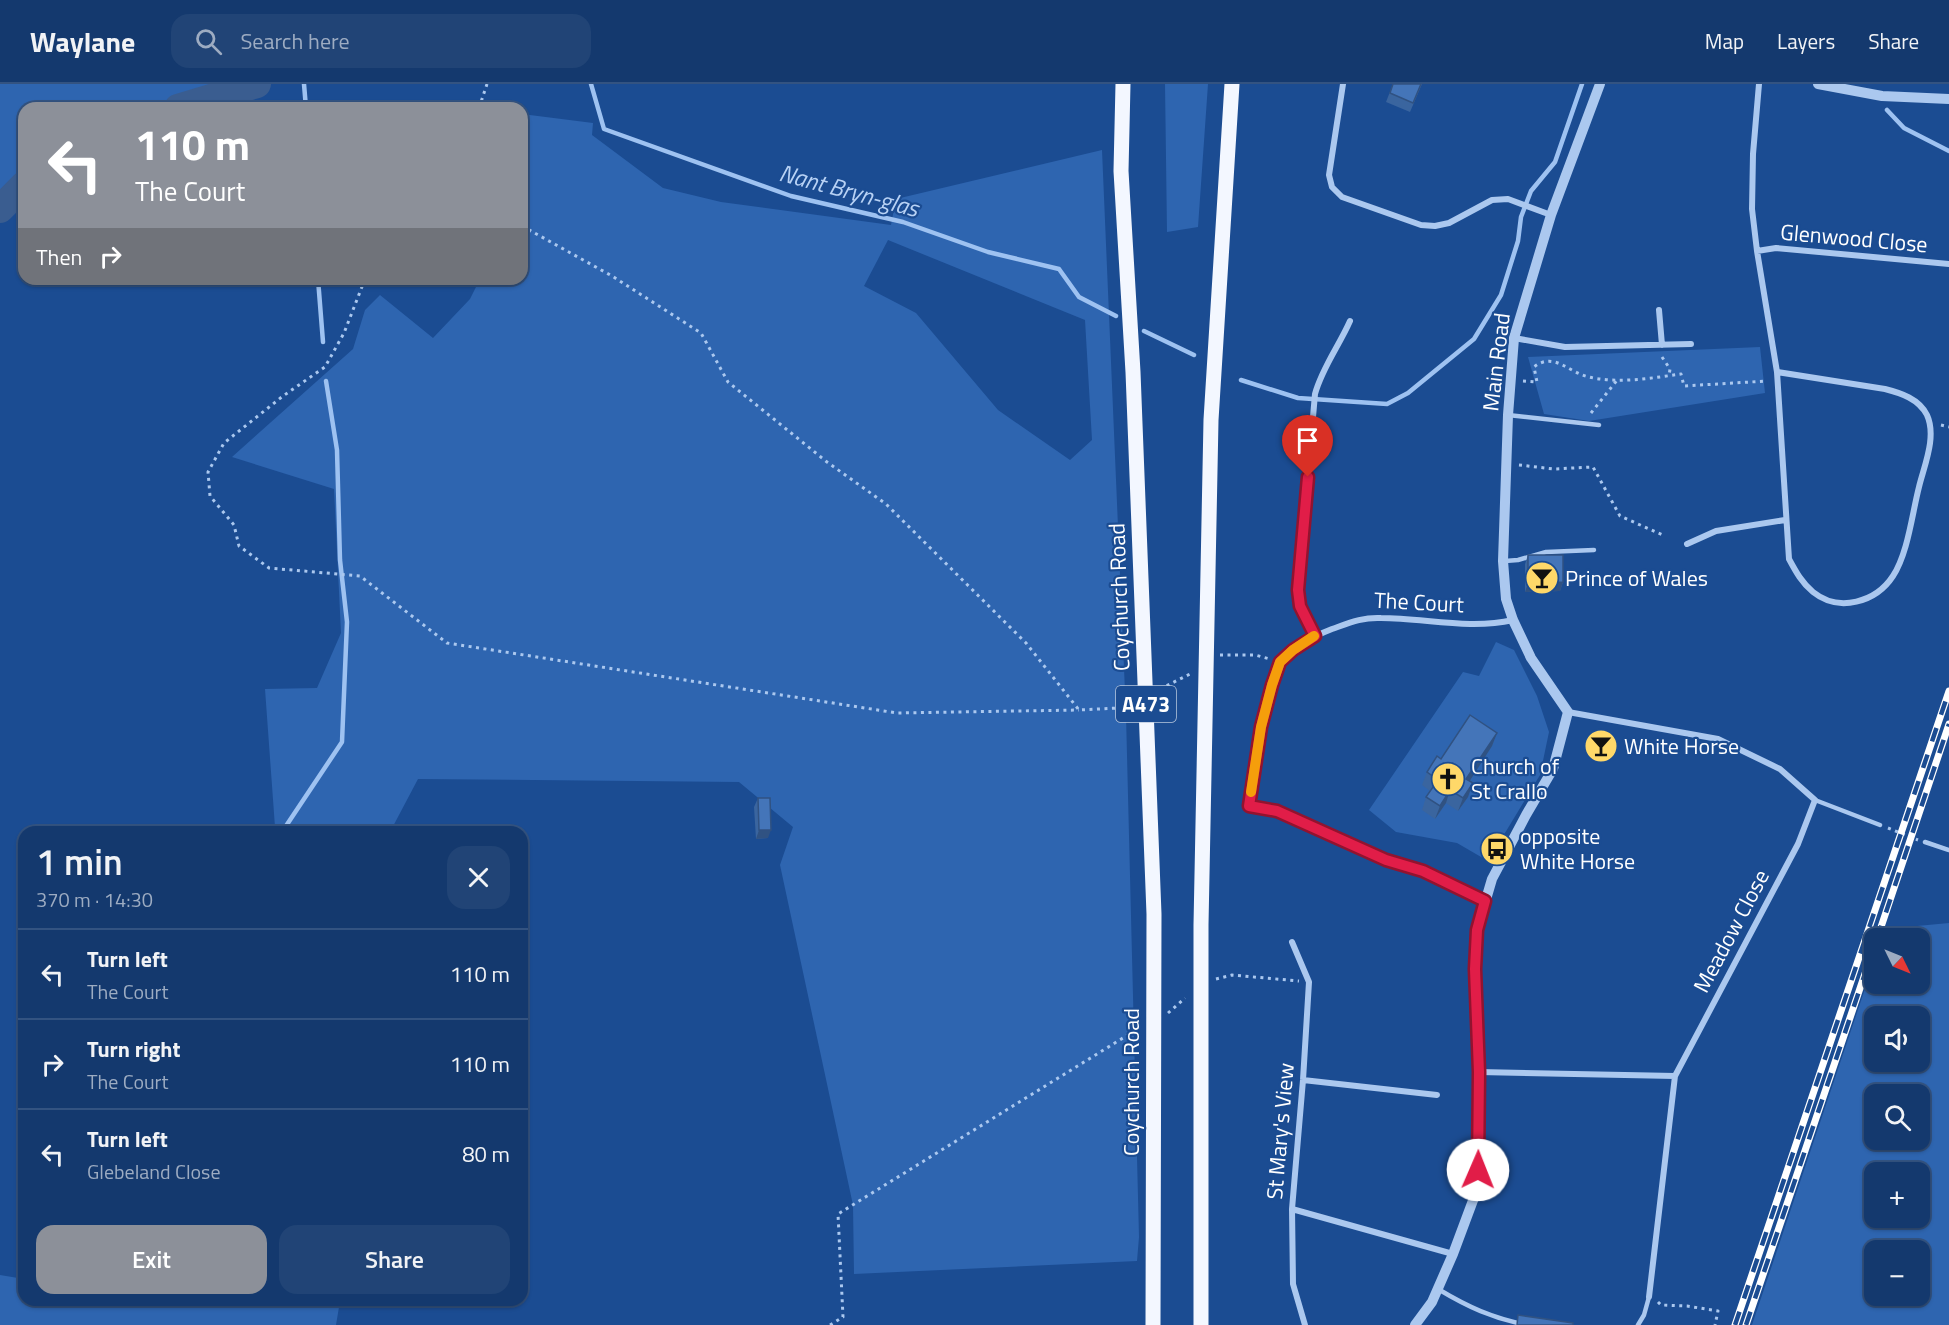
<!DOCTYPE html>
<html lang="en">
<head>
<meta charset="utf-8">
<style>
  body { margin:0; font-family:"Titillium Web",sans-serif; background:#214476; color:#f1f3f6; height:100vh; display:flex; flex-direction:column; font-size:22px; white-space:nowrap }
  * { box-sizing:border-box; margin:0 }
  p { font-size:20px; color:#9dacc2 }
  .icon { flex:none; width:33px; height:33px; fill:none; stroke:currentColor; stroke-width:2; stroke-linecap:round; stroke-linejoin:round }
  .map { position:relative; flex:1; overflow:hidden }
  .sheet { position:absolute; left:18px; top:742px; width:510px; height:480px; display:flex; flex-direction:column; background:#14396e; border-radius:18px; box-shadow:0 2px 4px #0004,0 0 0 2px #335381 }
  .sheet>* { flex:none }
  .hud { position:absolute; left:18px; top:18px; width:510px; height:183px; border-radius:18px; box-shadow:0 2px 4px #0004,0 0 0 2px #335381; background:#8c9099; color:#fff; overflow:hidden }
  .needle { width:39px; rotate:133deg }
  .tools { position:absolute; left:1864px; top:844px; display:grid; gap:12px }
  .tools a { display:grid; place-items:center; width:66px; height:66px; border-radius:12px; background:#14396e; box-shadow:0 2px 4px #0004,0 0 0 2px #335381; font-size:30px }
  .pin { position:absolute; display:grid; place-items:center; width:51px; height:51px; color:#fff; margin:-62px -26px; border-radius:50% 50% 50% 0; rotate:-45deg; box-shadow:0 0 6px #0007 }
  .pin .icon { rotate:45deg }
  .me { position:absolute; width:66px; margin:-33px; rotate:1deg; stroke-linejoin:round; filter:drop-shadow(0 0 4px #0008) }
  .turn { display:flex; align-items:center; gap:21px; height:126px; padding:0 18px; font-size:27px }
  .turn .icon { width:78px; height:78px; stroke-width:2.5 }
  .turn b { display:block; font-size:42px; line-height:51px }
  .then { display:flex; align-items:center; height:57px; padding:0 18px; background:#0003; gap:12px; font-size:22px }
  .round { display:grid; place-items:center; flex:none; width:63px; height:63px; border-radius:18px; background:#214476 }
  .summary { display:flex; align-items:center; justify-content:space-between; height:102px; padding:0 18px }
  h1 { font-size:36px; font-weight:600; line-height:45px }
  .action { display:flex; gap:12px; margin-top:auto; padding:12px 18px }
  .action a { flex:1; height:69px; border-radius:18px; background:#8c9099; color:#fff; font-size:24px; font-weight:600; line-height:69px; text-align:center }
  .action a+a { background:#214476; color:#f1f3f6 }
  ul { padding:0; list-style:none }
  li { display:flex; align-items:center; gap:18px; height:90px; padding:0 18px; border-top:2px solid #335381 }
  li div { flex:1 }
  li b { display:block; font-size:22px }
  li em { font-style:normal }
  header { display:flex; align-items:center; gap:36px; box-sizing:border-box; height:84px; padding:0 30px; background:#14396e; border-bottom:2px solid #335381 }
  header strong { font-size:28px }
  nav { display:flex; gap:33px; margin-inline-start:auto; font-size:21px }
  .search { width:420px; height:54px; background:#214476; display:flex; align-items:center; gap:15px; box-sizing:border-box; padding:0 21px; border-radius:18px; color:#9dacc2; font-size:22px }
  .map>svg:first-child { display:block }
  .green { fill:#2e65b0; fill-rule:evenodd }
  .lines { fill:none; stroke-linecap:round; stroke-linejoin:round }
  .stream { stroke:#9ec2f1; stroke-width:4.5 }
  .river { stroke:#3a5d90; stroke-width:28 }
  .path { stroke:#abc8ef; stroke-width:3; stroke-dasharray:3 4.5; stroke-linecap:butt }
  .service { stroke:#abc8ef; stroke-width:4.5 }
  .minor { stroke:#abc8ef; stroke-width:6 }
  .tertiary { stroke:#abc8ef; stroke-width:10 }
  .primary { stroke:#f3f7ff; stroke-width:15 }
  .rail-casing { stroke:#fff; stroke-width:7 }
  .rail { stroke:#1b4c92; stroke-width:4.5; stroke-dasharray:14; stroke-linecap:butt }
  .wall { fill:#3a659f }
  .shaded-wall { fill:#305282 }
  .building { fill:#4475b9; stroke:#305282; stroke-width:1.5 }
  .route-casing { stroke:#92132f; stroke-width:15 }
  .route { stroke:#e11d48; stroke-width:10 }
  .slow { stroke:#f59e0b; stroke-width:10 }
  .labels { text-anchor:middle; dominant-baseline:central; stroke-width:4.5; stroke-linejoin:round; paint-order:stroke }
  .shield { fill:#1b4c92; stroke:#bbc9de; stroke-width:1.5 }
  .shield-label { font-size:21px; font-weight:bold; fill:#fff }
  .street-label { font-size:22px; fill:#fff; stroke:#1b4c92 }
  .poi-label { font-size:22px; fill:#fff; stroke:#1b4c92; text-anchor:start }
  .water-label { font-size:24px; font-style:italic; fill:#b8d2f5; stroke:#1b4c92 }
</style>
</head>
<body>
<header>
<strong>Waylane</strong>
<div class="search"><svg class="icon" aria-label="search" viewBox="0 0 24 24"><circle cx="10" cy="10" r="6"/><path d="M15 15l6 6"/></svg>Search here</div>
<nav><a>Map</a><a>Layers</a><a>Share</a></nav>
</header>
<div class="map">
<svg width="1949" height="1241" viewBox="0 0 1949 1241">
  <rect width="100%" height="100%" fill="#1b4c92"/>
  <path class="green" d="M 0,0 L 220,0 L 148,24 L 24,24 L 24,90 L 0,110 Z
    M 1165,0 L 1208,0 L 1198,143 L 1167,148 Z
    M 522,30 L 593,39 L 592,51 L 663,104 L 721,118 L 891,141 L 896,115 L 1102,66 L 1126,631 L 1139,1153 L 1137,1177 L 854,1190 L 853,1121 L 780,781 L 793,743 L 739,698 L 418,695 L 390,748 L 268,748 L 275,743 L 265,605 L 317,604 L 341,549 L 334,405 L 232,373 L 353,265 L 365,226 L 380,211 L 433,254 L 470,215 L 480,195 L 522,195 ZM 888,156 L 1085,236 L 1092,356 L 1070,376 L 998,326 L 916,229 L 864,202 Z
    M 1760,263 L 1765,309 L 1589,337 L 1544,330 L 1528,273 Z
    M 1496,558 L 1514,566 L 1537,612 L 1549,648 L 1540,691 L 1488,777 L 1457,759 L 1396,748 L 1369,726 L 1463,588 L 1479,592 Z
    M 1949,839 L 1949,1241 L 1752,1241 L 1875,875 L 1875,900 L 1920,900 L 1920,855 L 1882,855 L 1885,845 ZM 1875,933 L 1920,933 L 1920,978 L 1875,978 ZM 1875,1011 L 1920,1011 L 1920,1056 L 1875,1056 ZM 1875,1089 L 1920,1089 L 1920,1134 L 1875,1134 ZM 1875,1167 L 1920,1167 L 1920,1212 L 1875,1212 Z
    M 0,1191 L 24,1195 L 24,1216 L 340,1217 L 336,1241 L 0,1241 Z"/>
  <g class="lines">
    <path class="stream" d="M 304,0 L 306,24
      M 591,0 L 604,45 L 791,112 L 903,138 L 988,168 L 1059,185 L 1079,213 L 1116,232
      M 1887,26 L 1904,44 L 1949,67
      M 318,195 L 323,258
      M 1144,247 L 1194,271
      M 1241,296 L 1298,314 L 1387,320 L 1408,309 L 1474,255 L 1501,211 L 1518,157 L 1521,133 L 1531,107 L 1555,78 L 1582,0
      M 282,748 L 342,658 L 347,538 L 340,476 L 337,366 L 326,297"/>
    <path class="river" d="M 178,24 L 257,0
      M 0,125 L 24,101"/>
    <path class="path" d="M 479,24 L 487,0
      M 522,142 L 612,192 L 701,249 L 728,298 L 827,378 L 886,420 L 1026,559 L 1079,626 L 1118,624 L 1133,618
      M 365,195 L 344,249 L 325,283 L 283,312 L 224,359 L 208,388 L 210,412 L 234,441 L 239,462 L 269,484 L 360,492 L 447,559 L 897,629 L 1079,626
      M 1662,273 L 1670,285 L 1669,292
      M 1523,297 L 1537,298 L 1534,283 C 1554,267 1569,289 1589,293 C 1618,300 1652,294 1681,290 L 1684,302 L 1767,297
      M 1591,329 L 1618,295
      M 1941,341 L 1949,343
      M 1519,381 L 1554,385 L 1593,383 L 1620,432 L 1665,452
      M 1220,571 L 1255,571 L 1270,575
      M 1160,605 L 1192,589
      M 1888,744 L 1918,756
      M 1216,895 L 1232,891 L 1299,897
      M 1168,929 L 1185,914
      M 1658,1218 L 1661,1221 L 1687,1222 L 1718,1227 L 1715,1241
      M 830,1241 L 843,1233 L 838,1130 L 1131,949 L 1139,946"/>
    <path class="service" d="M 1508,331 L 1599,341
      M 1505,477 L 1518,476 L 1546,468 L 1594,466
      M 1815,716 L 1880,741
      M 1925,758 L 1949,766
      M 1438,1205 C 1468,1223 1492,1234 1527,1241
      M 1638,1241 L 1644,1231 L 1649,1213"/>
    <path class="minor" d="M 1343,0 L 1329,91 L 1332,103 L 1342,113 L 1421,141 L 1435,142 L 1449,139 L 1492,116 L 1508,115 L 1551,131
      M 1759,0 L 1753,70 L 1752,125 L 1757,167 L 1777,288 L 1789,475 C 1796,488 1802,499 1813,508 C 1839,529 1876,518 1893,492 C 1908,469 1912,430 1919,403 C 1924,382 1937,353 1927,331 C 1919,315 1901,309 1885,305 L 1777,288
      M 1757,167 L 1776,164 L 1949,180
      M 1659,226 L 1662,261
      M 1514,254 L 1565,263 L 1691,260
      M 1687,460 L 1716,447 L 1785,436
      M 1315,552 L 1300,522 L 1298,506 L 1315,310 C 1322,284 1339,262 1350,237
      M 1568,628 L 1718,655 L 1780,685 L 1815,716 L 1798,760 L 1675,992
      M 1485,817 L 1423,787 L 1386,776 L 1277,727 L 1249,722 C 1254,692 1265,596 1282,576 C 1296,561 1314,552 1332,545 C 1349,539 1363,533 1381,534 C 1425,534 1469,546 1513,536
      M 1292,858 L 1309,898 L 1303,996 L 1292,1125 L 1293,1200 L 1305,1241
      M 1479,988 L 1675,992 L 1649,1213
      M 1303,996 L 1437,1011
      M 1292,1125 L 1453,1170"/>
    <path class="tertiary" d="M 1818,0 L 1882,12 L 1949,15
      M 1415,1241 L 1432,1218 L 1453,1170 L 1478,1103 L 1479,988 L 1475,885 L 1477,846 L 1492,795 L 1526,731 L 1553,685 L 1568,628 L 1531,574 L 1513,536 L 1506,515 L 1503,477 L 1508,331 L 1514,254 L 1551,131 L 1600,0"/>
    <path class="primary" d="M 1123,0 L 1121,87 L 1133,288 L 1154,830 L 1153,1241
      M 1201,1241 L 1201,841 L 1211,336 L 1232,0"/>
    <g class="rail-casing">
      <path id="rail" d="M 1877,855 L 1949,640
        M 1735,1241 L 1949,607
        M 1746,1241 L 1875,860"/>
    </g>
    <use href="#rail" class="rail"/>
  </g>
  <path class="wall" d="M 1393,0 L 1422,0 L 1410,28 L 1386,18 Z
    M 1528,471 L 1563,498 L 1560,507 L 1525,508 L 1525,480 Z
    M 1497,649 L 1492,662 L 1469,697 L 1473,699 L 1468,713 L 1458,727 L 1446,719 L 1435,735 L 1422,726 L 1426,713 L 1430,707 L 1422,701 L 1427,688 L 1441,675 Z
    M 758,714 L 768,754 L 756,755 L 754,723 Z"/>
  <path class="shaded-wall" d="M 1563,498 L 1560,507 L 1525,508 L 1528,499 Z
    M 1497,649 L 1492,662 L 1462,709 L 1466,695 Z
    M 1473,699 L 1468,713 L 1458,727 L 1463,714 Z
    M 1450,706 L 1446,719 L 1435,735 L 1440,722 Z
    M 759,746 L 771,746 L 768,754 L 756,755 Z"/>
  <path class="building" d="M 1393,0 L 1421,0 L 1413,19 L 1390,9 Z
    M 1528,471 L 1563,471 L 1563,498 L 1528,499 Z
    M 1470,631 L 1497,649 L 1466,695 L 1473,699 L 1463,714 L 1450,706 L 1440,722 L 1426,713 L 1438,696 L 1427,688 L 1437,672 L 1441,675 Z
    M 758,714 L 770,714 L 771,746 L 759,746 Z
    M 1518,1231 L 1573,1239 L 1573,1241 L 1517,1241 Z"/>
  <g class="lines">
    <g class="route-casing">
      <path id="route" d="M 1308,393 L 1298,506 L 1300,522 L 1315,552 L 1293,566 L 1280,578 L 1272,601 L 1261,643 L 1249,722 L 1277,727 L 1386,776 L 1423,787 L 1485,817 L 1477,846 L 1475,885 L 1479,988 L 1478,1086"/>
    </g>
    <use href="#route" class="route"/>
    <path class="slow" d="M 1251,708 L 1261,643 L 1272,601 L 1280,578 L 1293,566 L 1314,552"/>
  </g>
  <defs>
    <g id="bar-disc" transform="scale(1.725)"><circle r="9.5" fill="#ffd869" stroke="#1b4c92"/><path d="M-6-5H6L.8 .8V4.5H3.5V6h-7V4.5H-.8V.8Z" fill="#111"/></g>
    <g id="church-disc" transform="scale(1.725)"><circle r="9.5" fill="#ffd869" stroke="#1b4c92"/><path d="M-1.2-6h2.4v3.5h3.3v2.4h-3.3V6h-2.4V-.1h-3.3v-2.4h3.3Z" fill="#111"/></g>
    <g id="bus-disc" transform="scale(1.725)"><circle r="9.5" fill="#ffd869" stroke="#1b4c92"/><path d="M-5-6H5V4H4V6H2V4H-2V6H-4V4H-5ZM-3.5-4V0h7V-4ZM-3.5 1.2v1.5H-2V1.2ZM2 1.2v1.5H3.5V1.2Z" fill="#111"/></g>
  </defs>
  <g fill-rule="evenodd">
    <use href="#bar-disc" x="1542" y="494"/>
    <use href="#bar-disc" x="1601" y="662"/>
    <use href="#church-disc" x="1448" y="695"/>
    <use href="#bus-disc" x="1497" y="765"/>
  </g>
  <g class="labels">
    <rect class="shield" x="1116" y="602" width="60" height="36" rx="4.5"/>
    <g class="shield-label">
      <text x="1146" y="620">A473</text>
    </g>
    <g class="street-label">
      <text transform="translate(1854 154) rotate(5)">Glenwood Close</text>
      <text transform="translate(1496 278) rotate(-83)">Main Road</text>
      <text transform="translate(1119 513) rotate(-92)">Coychurch Road</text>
      <text transform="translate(1419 518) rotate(3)">The Court</text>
      <text transform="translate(1731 847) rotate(-62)">Meadow Close</text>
      <text transform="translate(1131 998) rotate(-90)">Coychurch Road</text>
      <text transform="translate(1280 1047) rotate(-85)">St Mary's View</text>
    </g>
    <g class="poi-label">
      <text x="1565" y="494">Prince of Wales</text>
      <text x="1624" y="662">White Horse</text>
      <text x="1471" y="682">Church of<tspan x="1471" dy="25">St Crallo</tspan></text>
      <text x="1520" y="752">opposite<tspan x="1520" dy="25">White Horse</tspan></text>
    </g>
    <g class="water-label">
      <text transform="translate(849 106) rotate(15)">Nant Bryn-glas</text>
    </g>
  </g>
</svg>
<div class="tools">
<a><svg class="needle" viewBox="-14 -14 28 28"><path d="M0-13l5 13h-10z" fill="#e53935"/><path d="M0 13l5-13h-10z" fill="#9dacc2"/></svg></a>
<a><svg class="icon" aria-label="sound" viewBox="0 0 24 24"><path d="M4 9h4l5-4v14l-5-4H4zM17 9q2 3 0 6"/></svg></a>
<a><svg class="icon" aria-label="search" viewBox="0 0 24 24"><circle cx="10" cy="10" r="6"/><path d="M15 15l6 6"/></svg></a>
<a>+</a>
<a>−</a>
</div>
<div class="pin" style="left:1308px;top:393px;background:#d93025"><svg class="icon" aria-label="arrive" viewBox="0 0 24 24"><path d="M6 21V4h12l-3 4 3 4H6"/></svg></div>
<svg class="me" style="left:1478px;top:1086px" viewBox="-20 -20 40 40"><circle r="19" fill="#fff"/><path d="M0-13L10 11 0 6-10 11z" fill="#e11d48"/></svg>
<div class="hud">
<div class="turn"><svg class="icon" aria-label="left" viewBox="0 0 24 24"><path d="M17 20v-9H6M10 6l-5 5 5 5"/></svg><div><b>110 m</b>The Court</div></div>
<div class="then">Then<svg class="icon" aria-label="right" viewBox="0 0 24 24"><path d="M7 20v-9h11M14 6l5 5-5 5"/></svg></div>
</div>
<section class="sheet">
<div class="summary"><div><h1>1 min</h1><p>370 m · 14:30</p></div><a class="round"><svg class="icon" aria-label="close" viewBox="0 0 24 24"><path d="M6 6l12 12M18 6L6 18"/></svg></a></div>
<ul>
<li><svg class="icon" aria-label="left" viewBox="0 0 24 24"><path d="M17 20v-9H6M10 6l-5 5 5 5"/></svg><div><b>Turn left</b><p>The Court</p></div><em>110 m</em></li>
<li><svg class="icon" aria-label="right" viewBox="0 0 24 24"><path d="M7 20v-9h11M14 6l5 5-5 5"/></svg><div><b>Turn right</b><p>The Court</p></div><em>110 m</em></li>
<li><svg class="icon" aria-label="left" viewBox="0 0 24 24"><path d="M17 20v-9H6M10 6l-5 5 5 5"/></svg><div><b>Turn left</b><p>Glebeland Close</p></div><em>80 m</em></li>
</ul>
<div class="action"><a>Exit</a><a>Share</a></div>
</section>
</div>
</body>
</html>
